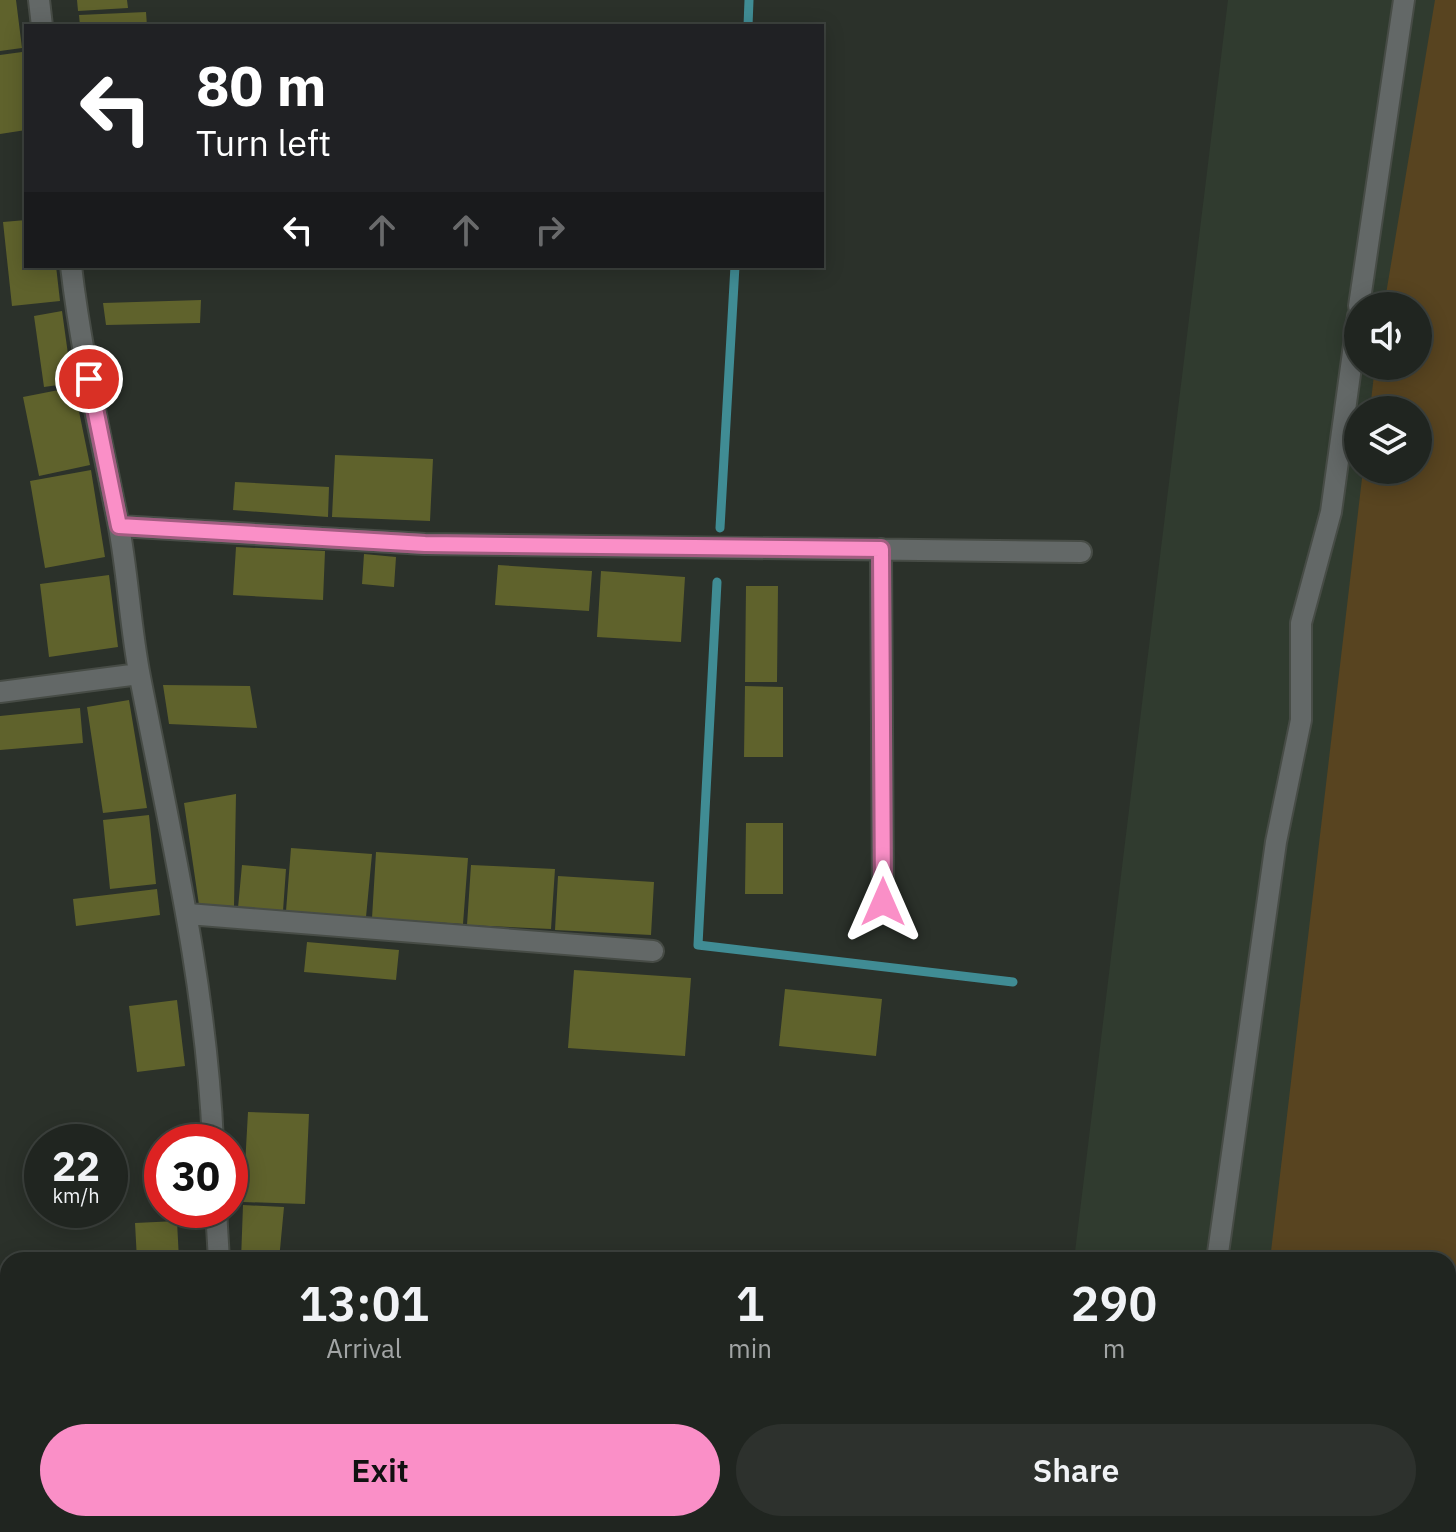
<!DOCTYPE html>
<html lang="en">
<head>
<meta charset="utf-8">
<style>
  body { margin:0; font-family:"IBM Plex Sans",sans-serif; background:#2d312d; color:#f1f3f6; height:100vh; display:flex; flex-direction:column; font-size:30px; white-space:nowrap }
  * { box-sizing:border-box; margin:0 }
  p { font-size:26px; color:#a2a5a5 }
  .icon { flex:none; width:44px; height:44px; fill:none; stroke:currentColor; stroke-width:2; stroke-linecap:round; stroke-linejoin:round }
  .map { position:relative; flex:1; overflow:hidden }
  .side { position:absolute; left:0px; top:1252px; width:1456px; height:280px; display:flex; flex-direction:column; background:#202520; border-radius:24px 24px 0 0; box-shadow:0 4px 20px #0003,0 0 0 2px #3d423e }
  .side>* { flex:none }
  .top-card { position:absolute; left:24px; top:24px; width:800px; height:244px; border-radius:0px; box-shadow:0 4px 20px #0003,0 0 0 2px #3d423e; background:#202124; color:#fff; overflow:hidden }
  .tools { position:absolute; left:1344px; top:292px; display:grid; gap:16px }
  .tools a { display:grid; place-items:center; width:88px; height:88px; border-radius:50%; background:#202520; box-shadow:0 4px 20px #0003,0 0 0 2px #3d423e; font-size:40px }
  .speed { position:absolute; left:24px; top:1124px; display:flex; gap:16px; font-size:40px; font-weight:700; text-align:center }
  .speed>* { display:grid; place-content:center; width:104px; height:104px; border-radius:50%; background:#202520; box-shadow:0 4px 20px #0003,0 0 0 2px #3d423e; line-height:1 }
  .speed small { font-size:20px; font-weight:400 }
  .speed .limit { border:12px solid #d22; background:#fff; color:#111 }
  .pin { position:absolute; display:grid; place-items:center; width:68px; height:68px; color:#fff; margin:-34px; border:4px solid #fff; border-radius:50%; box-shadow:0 2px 8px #0007 }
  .me { position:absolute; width:88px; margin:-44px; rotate:0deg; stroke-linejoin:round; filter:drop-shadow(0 0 6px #0008) }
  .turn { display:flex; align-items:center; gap:28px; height:168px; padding:0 40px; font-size:36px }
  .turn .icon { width:104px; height:104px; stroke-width:2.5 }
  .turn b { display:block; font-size:56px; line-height:68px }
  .lanes { display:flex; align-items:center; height:76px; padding:0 40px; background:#0003; justify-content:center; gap:40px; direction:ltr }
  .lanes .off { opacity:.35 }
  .eta { display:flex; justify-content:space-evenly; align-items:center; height:136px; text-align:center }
  .eta b { font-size:48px; font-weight:600; line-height:56px }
  .action { display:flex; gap:16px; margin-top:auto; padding:16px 40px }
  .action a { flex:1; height:92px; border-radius:48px; background:#fa8fc7; color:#111; font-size:32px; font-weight:600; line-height:92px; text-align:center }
  .action a+a { background:#2d312d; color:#f1f3f6 }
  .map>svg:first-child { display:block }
  .built { fill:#303b2f; fill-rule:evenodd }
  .green { fill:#584420 }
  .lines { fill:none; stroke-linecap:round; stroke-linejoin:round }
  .stream { stroke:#408c94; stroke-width:9 }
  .building { fill:#5f622c }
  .minor-casing { stroke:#474c46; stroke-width:24 }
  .minor { stroke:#636867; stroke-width:20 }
  .route-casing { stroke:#a25d81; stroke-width:20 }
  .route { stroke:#fa8fc7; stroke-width:14 }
</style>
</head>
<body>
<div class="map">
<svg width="1456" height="1532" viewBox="0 0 1456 1532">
  <rect width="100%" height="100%" fill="#2b312a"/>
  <path class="built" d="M 1228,0 L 1456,0 L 1456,1532 L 1040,1532 L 1041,1524 L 1448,1524 L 1448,1260 L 1074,1260 ZM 1358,306 L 1418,306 L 1418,366 L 1358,366 ZM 1358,410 L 1418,410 L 1418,470 L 1358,470 Z"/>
  <path class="green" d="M 1435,0 L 1456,0 L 1456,1470 L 1448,1467 L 1448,1260 L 1270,1260 L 1363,470 L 1418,470 L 1418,410 L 1370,410 L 1375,366 L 1418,366 L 1418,306 L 1384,306 Z
    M 1239,1524 L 1356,1524 L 1355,1532 L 1238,1532 Z"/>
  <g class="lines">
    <path class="stream" d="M 748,26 L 749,0
      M 720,528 L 735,266
      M 717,582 L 698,945 L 1013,982"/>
  </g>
  <path class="building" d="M 0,0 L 16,0 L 22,48 L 0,51 Z
    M 77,0 L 127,0 L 128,8 L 78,11 Z
    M 146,12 L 147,26 L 80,26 L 79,15 Z
    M 22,52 L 26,82 L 26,130 L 0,134 L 0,55 Z
    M 26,220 L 26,266 L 56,266 L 60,301 L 12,306 L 3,222 Z
    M 201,300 L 200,323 L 106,325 L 103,303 Z
    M 62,311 L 72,383 L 44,387 L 34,316 Z
    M 74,387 L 90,465 L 39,476 L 23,397 Z
    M 335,455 L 433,459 L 430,521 L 332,517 Z
    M 91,470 L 105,557 L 45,568 L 30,481 Z
    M 235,482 L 329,487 L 328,517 L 233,510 Z
    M 236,547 L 325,551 L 323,600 L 233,595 Z
    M 364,554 L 396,557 L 394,587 L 362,584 Z
    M 498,565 L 592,571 L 589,611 L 495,605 Z
    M 601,571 L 685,577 L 681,642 L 597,637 Z
    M 109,575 L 118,647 L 49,657 L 40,584 Z
    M 746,586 L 778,586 L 777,682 L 745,682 Z
    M 163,685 L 250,686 L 257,728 L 169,724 Z
    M 745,686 L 783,687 L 783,757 L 744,757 Z
    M 129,700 L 147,808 L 103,813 L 87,707 Z
    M 80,708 L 83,743 L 0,750 L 0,716 Z
    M 236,794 L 234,906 L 199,905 L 184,803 Z
    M 149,815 L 156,884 L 110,889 L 103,820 Z
    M 746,823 L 783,823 L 783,894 L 745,894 Z
    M 291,848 L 372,854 L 366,917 L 286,911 Z
    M 376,852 L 468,858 L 463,924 L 372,918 Z
    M 242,865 L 286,869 L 283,911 L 238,908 Z
    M 471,865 L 555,869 L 551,929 L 467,925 Z
    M 558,876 L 654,882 L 651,935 L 555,930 Z
    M 157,889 L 160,915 L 76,926 L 73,899 Z
    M 307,942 L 399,950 L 396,980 L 304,972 Z
    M 574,970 L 691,978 L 685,1056 L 568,1048 Z
    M 785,989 L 882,999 L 876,1056 L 779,1046 Z
    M 177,1000 L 185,1066 L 137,1072 L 129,1006 Z
    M 248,1112 L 309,1114 L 305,1204 L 243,1202 Z
    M 162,1162 L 162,1193 L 145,1193 L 146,1163 Z
    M 243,1205 L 284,1207 L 279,1260 L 241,1260 Z
    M 177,1221 L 179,1260 L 137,1260 L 135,1223 Z
    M 167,1524 L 199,1524 L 200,1532 L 167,1532 Z
    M 261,1524 L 333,1524 L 332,1532 L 261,1532 Z"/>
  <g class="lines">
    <g class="minor-casing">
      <path id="minor" d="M 39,0 L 42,26
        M 71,266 C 81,352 101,437 118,522 C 128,573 130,626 140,677 C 170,833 206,982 213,1142
        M 1359,306 L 1404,0
        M 119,526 L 425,544 L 1081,552
        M 881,549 L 883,902
        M 0,692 L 139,674
        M 188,914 L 653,951
        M 216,1210 L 219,1260
        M 1217,1260 L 1276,842 L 1301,720 L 1301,623 L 1331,512 L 1358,316
        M 242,1524 L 243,1532
        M 1185,1532 L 1186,1524"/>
    </g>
    <use href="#minor" class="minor"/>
  </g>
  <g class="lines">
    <g class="route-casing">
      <path id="route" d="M 89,379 L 119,526 L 425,544 L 881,549 L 883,902"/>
    </g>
    <use href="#route" class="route"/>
  </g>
</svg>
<div class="tools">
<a><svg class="icon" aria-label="sound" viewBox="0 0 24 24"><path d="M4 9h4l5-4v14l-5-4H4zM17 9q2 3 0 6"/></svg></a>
<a><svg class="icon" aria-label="layers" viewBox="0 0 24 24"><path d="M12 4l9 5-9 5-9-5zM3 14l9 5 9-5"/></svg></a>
</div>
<div class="speed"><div>22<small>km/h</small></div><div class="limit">30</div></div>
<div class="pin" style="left:89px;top:379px;background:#d93025"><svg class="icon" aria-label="arrive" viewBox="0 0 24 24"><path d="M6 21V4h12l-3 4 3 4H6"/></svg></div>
<svg class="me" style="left:883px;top:902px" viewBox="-20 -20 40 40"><path d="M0-17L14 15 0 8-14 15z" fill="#fa8fc7" stroke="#fff" stroke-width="4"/></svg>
<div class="top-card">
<div class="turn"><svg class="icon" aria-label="left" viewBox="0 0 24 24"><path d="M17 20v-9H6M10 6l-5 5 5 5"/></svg><div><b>80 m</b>Turn left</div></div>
<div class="lanes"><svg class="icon" aria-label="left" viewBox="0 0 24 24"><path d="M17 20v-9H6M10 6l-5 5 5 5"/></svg><svg class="icon off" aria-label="ahead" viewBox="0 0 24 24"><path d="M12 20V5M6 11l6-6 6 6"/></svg><svg class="icon off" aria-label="ahead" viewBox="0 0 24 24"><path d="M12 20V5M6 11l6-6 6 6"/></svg><svg class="icon off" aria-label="right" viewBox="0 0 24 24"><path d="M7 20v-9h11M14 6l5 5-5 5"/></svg></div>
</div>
<section class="side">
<div class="eta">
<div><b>13:01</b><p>Arrival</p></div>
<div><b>1</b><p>min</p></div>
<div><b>290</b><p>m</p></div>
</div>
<div class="action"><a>Exit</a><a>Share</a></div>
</section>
</div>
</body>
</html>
